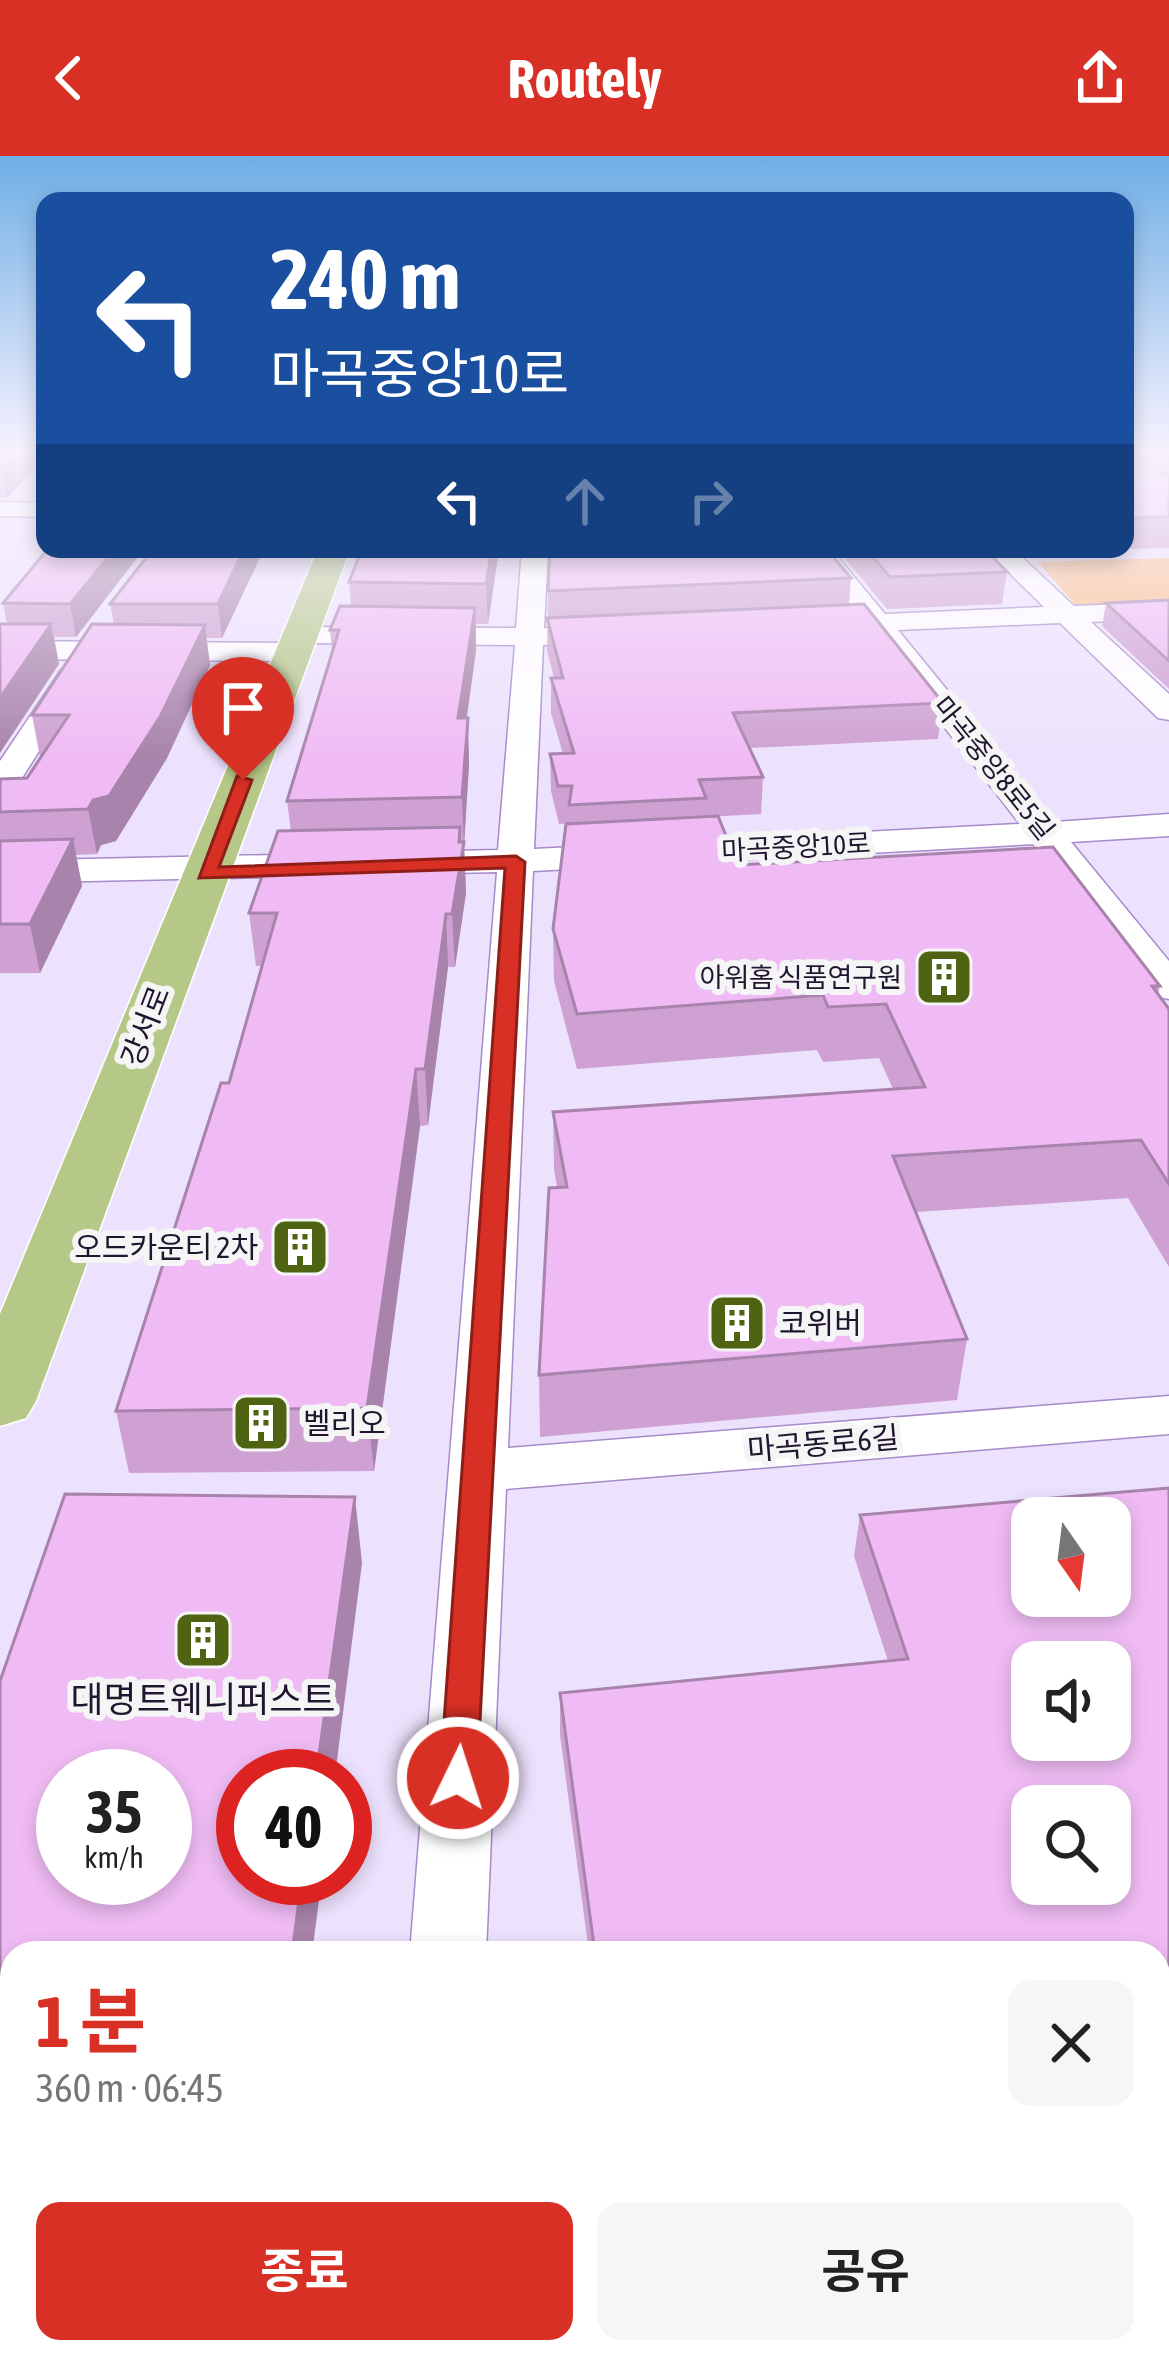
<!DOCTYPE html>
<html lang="ko">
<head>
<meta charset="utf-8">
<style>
  body { margin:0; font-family:"Asap Condensed","Noto Sans KR",sans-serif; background:#f6f6f6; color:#222; height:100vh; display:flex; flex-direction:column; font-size:45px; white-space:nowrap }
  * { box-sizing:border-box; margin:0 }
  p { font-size:39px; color:#767676 }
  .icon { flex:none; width:66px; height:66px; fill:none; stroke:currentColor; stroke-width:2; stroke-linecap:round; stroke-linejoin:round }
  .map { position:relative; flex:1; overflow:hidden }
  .details { position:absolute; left:0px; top:1785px; width:1170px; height:423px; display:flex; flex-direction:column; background:#fff; border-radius:36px 36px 0 0; box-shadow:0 6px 18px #0003 }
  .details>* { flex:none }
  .hud { position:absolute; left:36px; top:36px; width:1098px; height:366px; border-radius:24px; box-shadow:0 6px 18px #0003; background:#1a4fa0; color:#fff; overflow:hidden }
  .needle { width:78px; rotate:166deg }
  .controls { position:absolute; left:1011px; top:1341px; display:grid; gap:24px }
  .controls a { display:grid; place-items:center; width:120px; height:120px; border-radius:24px; background:#fff; box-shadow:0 6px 18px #0003; font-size:60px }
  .speed { position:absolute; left:36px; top:1593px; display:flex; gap:24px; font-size:60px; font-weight:700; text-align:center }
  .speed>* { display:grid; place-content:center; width:156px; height:156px; border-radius:50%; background:#fff; box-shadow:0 6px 18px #0003; line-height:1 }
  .speed small { font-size:30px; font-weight:400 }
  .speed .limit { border:18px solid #d22; background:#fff; color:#111 }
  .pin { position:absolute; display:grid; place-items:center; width:102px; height:102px; color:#fff; margin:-123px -51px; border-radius:50% 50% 50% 0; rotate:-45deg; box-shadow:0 0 12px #0007 }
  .pin .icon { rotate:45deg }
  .me { position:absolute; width:132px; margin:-66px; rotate:4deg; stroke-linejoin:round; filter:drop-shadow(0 0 9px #0008) }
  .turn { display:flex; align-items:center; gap:42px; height:252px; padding:0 36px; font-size:54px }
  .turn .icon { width:156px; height:156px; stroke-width:2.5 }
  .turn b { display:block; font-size:84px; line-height:102px }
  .lanes { display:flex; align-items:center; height:114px; padding:0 36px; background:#0003; justify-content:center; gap:60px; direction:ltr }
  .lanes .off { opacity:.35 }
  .round { display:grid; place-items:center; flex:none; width:126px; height:126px; border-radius:24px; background:#f6f6f6 }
  .overview { display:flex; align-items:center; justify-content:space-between; height:204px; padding:0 36px }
  h1 { font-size:72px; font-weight:700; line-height:90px; color:#d93025 }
  .button { display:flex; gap:24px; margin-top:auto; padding:24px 36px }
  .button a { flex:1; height:138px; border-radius:24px; background:#d93025; color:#fff; font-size:48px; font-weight:700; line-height:138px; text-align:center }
  .button a+a { background:#f6f6f6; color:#222 }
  header { display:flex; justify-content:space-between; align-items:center; height:156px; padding:0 36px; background:#d93025; color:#fff; font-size:54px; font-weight:700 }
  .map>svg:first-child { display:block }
  .green { fill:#fcbc80 }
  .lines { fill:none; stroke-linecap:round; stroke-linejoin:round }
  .minor-casing { stroke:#a68ac9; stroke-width:3 }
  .major-casing { stroke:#fff; stroke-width:3 }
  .minor { fill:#fff; fill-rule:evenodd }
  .major { fill:#b5c888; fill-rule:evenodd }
  .wall { fill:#cea1d2 }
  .shaded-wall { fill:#a883ab }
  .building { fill:#f0bbf4; stroke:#a883ab; stroke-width:3; fill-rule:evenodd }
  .route { fill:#d93025; stroke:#8d1f18; stroke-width:3 }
  .labels { text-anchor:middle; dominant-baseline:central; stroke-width:12; stroke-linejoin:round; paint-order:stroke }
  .far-street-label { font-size:27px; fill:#21162f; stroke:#f5f5f5 }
  .far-poi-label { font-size:27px; fill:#21162f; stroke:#f5f5f5; text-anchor:end }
  .street-label { font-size:30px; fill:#21162f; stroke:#f5f5f5 }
  .poi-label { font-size:30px; fill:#21162f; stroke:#f5f5f5; text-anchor:start }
  .near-poi-label { font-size:36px; fill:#21162f; stroke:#f5f5f5 }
</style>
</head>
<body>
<header><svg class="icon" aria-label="back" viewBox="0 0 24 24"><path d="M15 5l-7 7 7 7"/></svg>Routely<svg class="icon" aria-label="share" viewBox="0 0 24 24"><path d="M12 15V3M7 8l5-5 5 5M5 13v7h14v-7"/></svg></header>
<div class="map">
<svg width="1169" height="2206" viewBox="0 0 1169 2206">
  <rect width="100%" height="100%" fill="#ede2fd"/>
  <path class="green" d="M 1169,402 L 1169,449 L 1079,453 L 1038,406 Z"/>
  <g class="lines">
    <g class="minor-casing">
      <path id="minor" d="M 0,346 L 45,347 L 45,361 L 0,360 Z
        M 522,393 L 548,393 L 544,472 L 573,475 L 577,481 L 563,489 L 543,489 L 534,693 L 1020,668 L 870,476 L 800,476 L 800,464 L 857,460 L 805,393 L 831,393 L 885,458 L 1044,451 L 985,393 L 1013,393 L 1074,450 L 1169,446 L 1169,462 L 1091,466 L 1169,538 L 1169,564 L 1158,562 L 1060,467 L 898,474 L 1055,666 L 1169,658 L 1169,680 L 1071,686 L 1169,805 L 1169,843 L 1154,840 L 1036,688 L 533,715 L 508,1292 L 1169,1240 L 1169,1278 L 506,1333 L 486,1797 L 410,1797 L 497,716 L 0,727 L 0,705 L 498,694 L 515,489 L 300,487 L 286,479 L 300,471 L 516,472 Z
        M 0,485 L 294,487 L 308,496 L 294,505 L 0,503 Z
        M 71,511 L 86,520 L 12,638 L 0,641 L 0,605 L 61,514 Z
        M 378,2196 L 468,2196 L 468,2206 L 376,2206 Z"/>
    </g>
    <g class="major-casing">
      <path id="major" d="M 318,393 L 350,393 L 36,1245 L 26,1262 L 0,1270 L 0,1158 Z"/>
    </g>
    <use href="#minor" class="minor"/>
    <use href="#major" class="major"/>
  </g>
  <path class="wall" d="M 0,296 L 45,296 L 45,304 L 41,305 L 7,342 L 0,342 Z
    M 1125,296 L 1169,296 L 1169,392 L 1125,393 Z
    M 48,393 L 144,393 L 76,481 L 54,481 L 59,508 L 7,468 L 3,447 Z
    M 153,393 L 264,393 L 222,482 L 206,482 L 210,509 L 167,602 L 116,685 L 101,689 L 97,698 L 76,699 L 82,730 L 40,817 L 0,817 L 0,623 L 27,622 L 40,601 L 32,559 L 114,468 L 110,448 Z
    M 362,393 L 499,393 L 488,468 L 476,468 L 476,494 L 467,562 L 469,608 L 464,690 L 466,737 L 455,811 L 448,811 L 428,969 L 420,970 L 374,1315 L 129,1317 L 116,1255 L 229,927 L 262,810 L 256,810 L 249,757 L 291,675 L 287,645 L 332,495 L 330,474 L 351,450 L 349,426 Z
    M 837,393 L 985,393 L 1007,416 L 1002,448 L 887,453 Z
    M 1038,393 L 1107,393 L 1040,394 Z
    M 851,422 L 849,448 L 943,547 L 938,583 L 749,592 L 763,621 L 761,658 L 705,661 L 738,709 L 1160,830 L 1158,838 L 1169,853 L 1169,1111 L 1128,1042 L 916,1056 L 967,1183 L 957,1244 L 540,1281 L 539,1219 L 557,1031 L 554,1013 L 553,956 L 893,933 L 879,902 L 823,906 L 817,894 L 577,913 L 554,825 L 553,773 L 570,667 L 559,668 L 551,635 L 550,598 L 563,598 L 551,557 L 551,522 L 554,522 L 547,494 L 548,435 Z
    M 1169,444 L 1169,533 L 1102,470 L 1106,447 Z
    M 1169,1332 L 1169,1847 L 1158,1848 L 1158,1797 L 589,1797 L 560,1579 L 560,1537 L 888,1505 L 854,1400 L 860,1359 Z"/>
  <path class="shaded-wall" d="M 18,296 L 45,296 L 45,304 L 41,305 L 7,342 L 1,313 Z
    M 115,393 L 144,393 L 76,481 L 70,448 Z
    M 244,393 L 264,393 L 222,482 L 218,448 Z
    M 492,393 L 499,393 L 488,468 L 486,428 Z
    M 475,452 L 476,494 L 460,608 L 458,562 Z
    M 51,468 L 59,508 L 0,597 L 0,542 Z
    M 205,469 L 210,509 L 167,602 L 116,685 L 101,689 L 97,698 L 88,653 Z
    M 468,562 L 469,608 L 464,690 L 462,641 Z
    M 460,671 L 462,700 L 464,686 L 466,737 L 455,811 L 452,758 Z
    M 73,683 L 82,730 L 40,817 L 30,768 Z
    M 446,758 L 448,811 L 428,969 L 425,913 Z
    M 416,913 L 420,970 L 374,1315 L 367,1252 Z
    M 355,1341 L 362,1407 L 335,1620 L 316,1620 Z
    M 302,1722 L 322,1722 L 312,1797 L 292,1797 Z
    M 226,2196 L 251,2196 L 250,2206 L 225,2206 Z"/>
  <path class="building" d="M 0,296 L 18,296 L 1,313 Z
    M 1125,296 L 1169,321 L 1169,361 L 1125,362 Z
    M 48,393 L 115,393 L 70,448 L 3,447 Z
    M 153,393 L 244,393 L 218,448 L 110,448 Z
    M 362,393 L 492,393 L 486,428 L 349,426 Z
    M 550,393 L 827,393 L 851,422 L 548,435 Z
    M 866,393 L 985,393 L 1007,416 L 890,421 Z
    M 1169,444 L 1169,505 L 1106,447 Z
    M 864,448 L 943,547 L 733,557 L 763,621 L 699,624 L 706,642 L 569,649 L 572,630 L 558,630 L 550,598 L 574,597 L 551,522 L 563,522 L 547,462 Z
    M 340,450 L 475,452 L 458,562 L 468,562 L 462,641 L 287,645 L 339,474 L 330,474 Z
    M 0,468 L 51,468 L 0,542 Z
    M 92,468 L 205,469 L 161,559 L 109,640 L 93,644 L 88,653 L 0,656 L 0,623 L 27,622 L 69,559 L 32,559 Z
    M 718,660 L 738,709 L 1053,691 L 1160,830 L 1152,830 L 1169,853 L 1169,1028 L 1141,984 L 893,1000 L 967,1183 L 539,1219 L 549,1032 L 567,1031 L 553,956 L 925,931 L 886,848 L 828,851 L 823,839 L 577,858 L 553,773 L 566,668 Z
    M 460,671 L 459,686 L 464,686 L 452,758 L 446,758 L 425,913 L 416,913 L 367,1252 L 116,1255 L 221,927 L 229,927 L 277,757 L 249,757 L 278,675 Z
    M 73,683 L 30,768 L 0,768 L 0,685 Z
    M 1169,1332 L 1169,1808 L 1158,1809 L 1158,1797 L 595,1797 L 560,1537 L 908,1503 L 860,1359 ZM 1032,1362 L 1110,1362 L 1110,1440 L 1032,1440 ZM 1032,1506 L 1110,1506 L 1110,1584 L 1032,1584 ZM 1032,1650 L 1110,1650 L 1110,1728 L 1032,1728 Z
    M 65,1338 L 355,1341 L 316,1620 L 243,1620 L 243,1722 L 302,1722 L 292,1797 L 12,1797 L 12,2196 L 226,2196 L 225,2206 L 0,2206 L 0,1525 ZM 63,1620 L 165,1620 L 165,1722 L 63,1722 Z
    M 1169,1947 L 1169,2206 L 475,2206 L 474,2196 L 1158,2196 L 1158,1948 Z"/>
  <linearGradient id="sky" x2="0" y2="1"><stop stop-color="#6eaee5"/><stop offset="0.49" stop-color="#f7f2fe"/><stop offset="1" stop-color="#f7f2fe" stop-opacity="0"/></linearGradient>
  <rect width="1169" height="604" fill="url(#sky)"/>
  <path class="route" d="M 237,620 L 252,624 L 219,711 L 516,700 L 525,706 L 477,1622 L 472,1633 L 458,1637 L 445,1633 L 440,1622 L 505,712 L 199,722 Z"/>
  <defs>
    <g id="building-square" transform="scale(3)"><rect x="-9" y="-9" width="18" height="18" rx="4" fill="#4e6412" stroke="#f5f5f5"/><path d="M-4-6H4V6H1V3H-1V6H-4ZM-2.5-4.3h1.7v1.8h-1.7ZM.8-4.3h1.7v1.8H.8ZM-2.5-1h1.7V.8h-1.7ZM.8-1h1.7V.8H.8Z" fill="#fff"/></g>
  </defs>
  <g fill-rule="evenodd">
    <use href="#building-square" x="944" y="821"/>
    <use href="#building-square" x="300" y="1091"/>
    <use href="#building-square" x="737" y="1167"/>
    <use href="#building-square" x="261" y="1267"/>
    <use href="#building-square" x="203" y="1484"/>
  </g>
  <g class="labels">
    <g class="far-street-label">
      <text transform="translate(994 612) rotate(51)">마곡중앙8로5길</text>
      <text transform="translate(796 691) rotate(-3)">마곡중앙10로</text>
    </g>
    <g class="far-poi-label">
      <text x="902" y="821">아워홈 식품연구원</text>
    </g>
    <g class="street-label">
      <text transform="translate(145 870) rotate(-69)">강서로</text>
      <text transform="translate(823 1287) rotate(-5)">마곡동로6길</text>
    </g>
    <g class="poi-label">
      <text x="258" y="1091" text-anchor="end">오드카운티 2차</text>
      <text x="779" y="1167">코위버</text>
      <text x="303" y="1267">벨리오</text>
    </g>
    <g class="near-poi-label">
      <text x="203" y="1543">대명트웨니퍼스트</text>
    </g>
  </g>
</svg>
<div class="controls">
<a><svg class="needle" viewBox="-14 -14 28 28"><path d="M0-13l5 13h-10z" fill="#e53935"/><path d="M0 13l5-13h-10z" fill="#767676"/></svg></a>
<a><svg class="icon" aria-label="sound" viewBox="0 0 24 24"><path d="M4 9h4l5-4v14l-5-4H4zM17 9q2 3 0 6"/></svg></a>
<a><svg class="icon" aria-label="search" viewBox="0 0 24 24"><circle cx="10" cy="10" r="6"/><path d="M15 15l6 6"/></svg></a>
</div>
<div class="speed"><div>35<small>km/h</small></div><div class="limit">40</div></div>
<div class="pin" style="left:243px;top:624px;background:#d93025"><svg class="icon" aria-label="arrive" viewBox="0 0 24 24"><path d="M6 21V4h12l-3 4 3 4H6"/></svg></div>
<svg class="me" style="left:458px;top:1622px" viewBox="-20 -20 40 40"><circle r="17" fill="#d93025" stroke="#fff" stroke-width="3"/><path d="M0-11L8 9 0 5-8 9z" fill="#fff"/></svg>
<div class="hud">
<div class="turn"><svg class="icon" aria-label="left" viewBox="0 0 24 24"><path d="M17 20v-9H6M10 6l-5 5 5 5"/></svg><div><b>240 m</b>마곡중앙10로</div></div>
<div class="lanes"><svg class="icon" aria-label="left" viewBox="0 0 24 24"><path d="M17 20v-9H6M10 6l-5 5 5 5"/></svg><svg class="icon off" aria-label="ahead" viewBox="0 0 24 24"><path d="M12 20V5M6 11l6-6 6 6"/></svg><svg class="icon off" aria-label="right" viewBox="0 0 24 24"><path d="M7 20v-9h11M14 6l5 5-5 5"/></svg></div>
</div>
<section class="details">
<div class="overview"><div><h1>1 분</h1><p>360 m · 06:45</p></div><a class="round"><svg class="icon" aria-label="close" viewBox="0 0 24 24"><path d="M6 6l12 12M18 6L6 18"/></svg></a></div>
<div class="button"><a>종료</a><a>공유</a></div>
</section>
</div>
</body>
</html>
